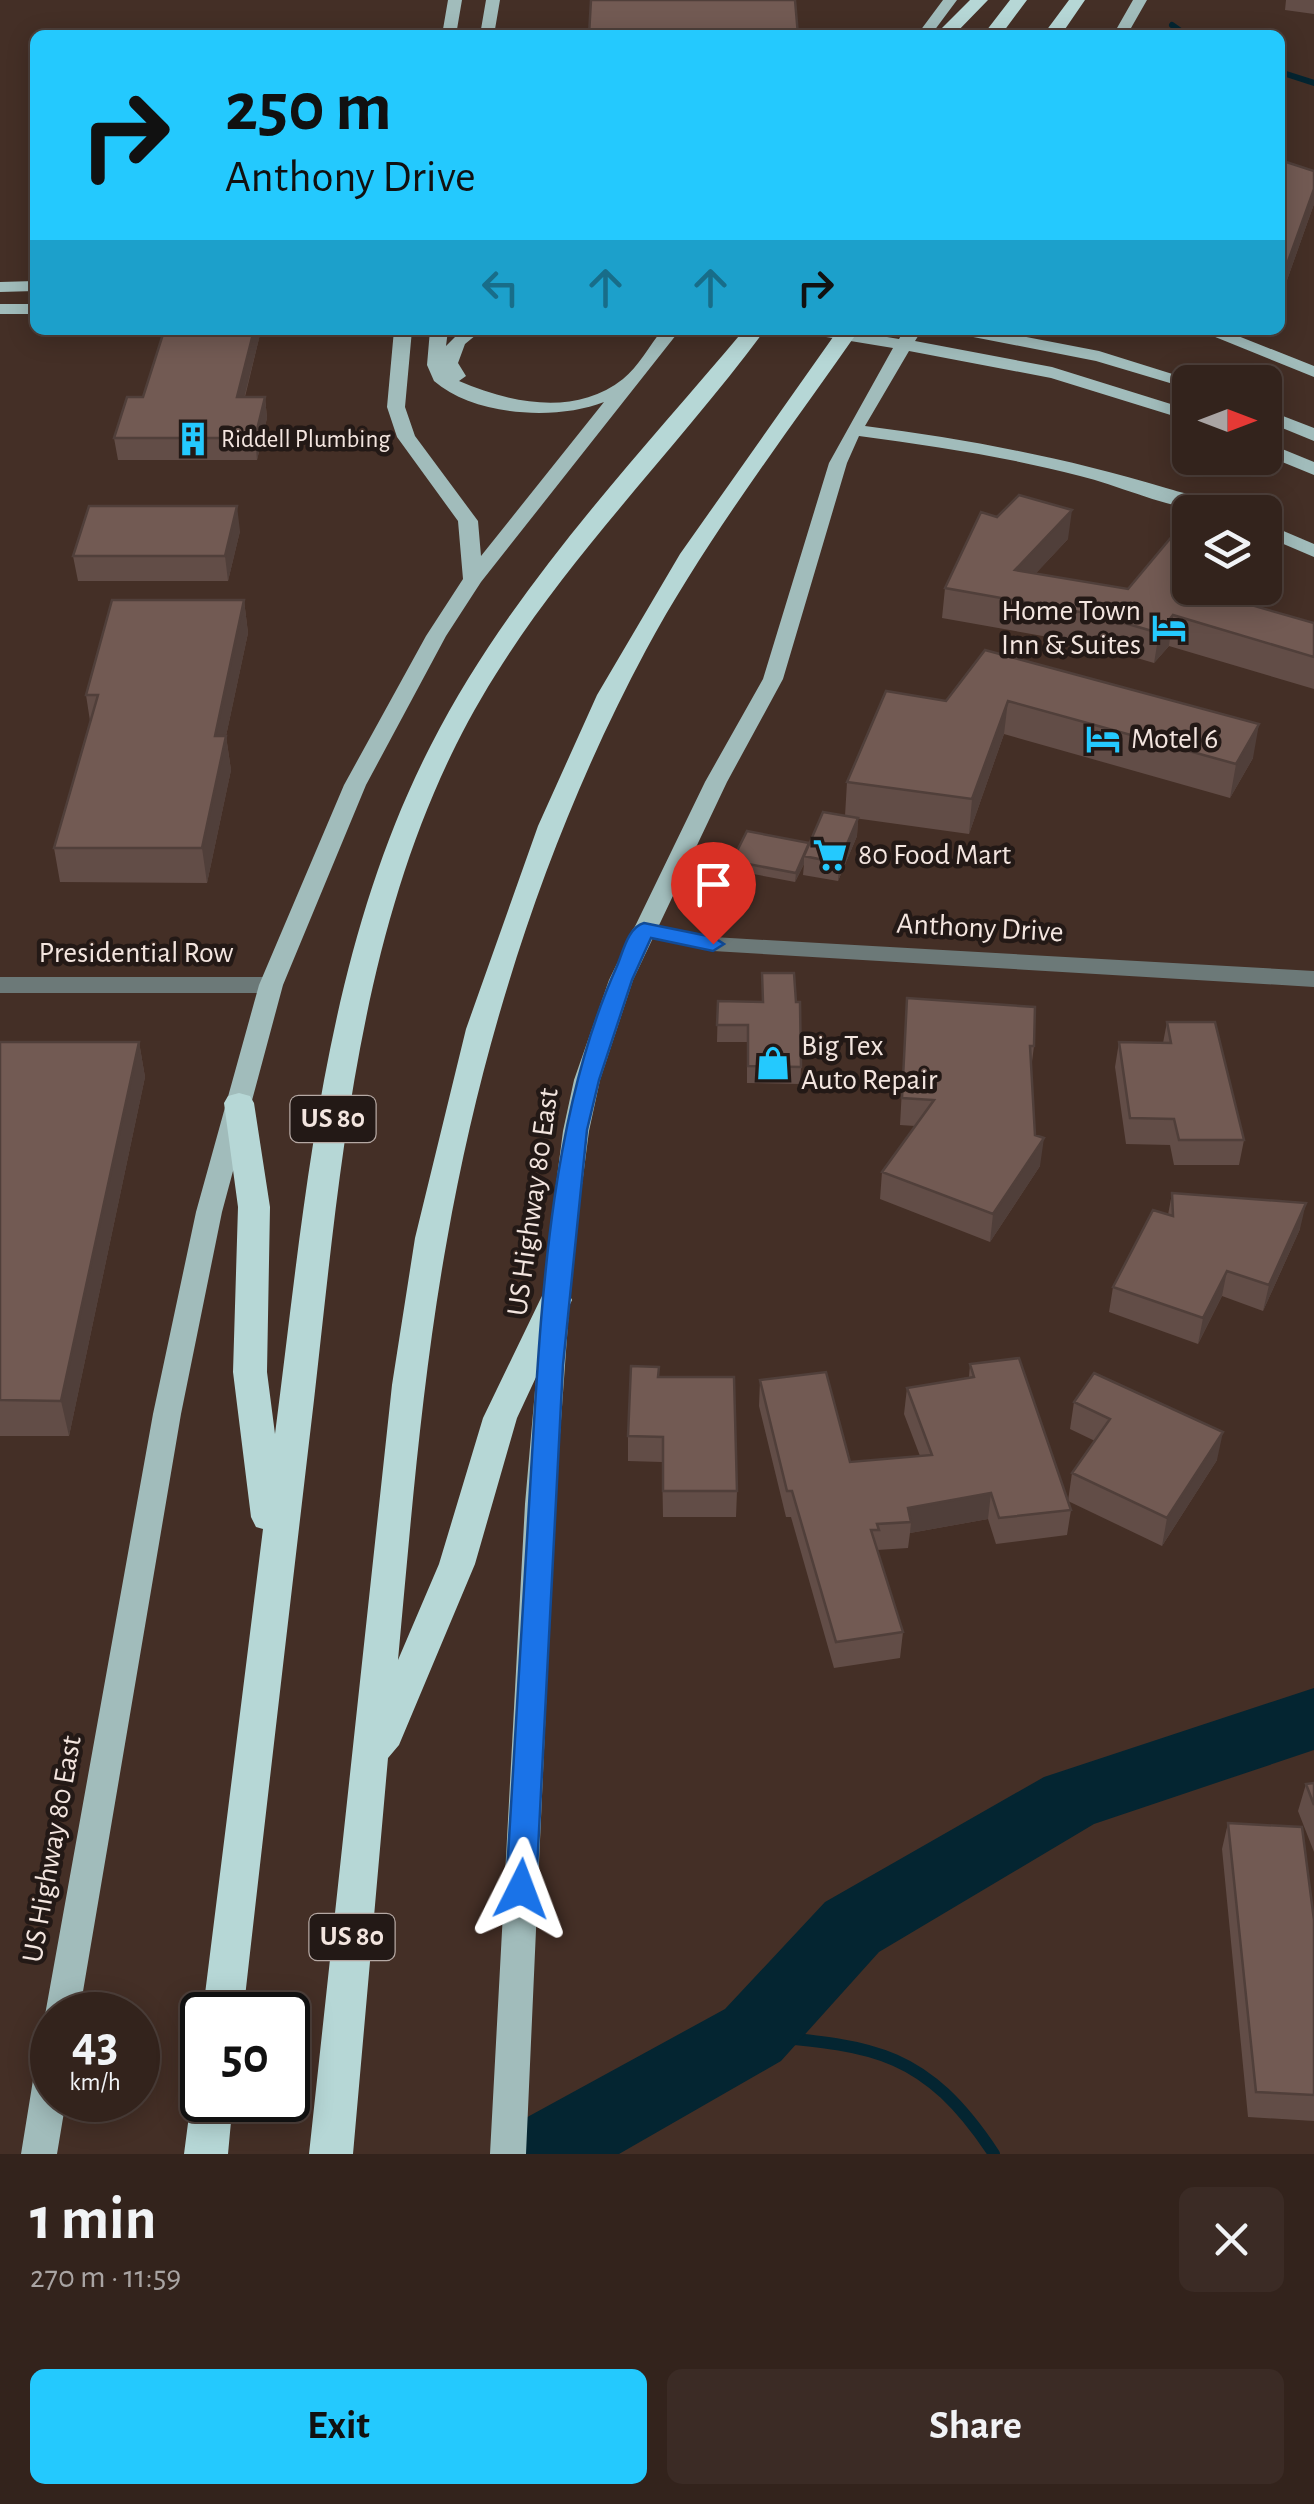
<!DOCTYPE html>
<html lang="en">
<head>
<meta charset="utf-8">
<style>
  body { margin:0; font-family:"Alegreya Sans",sans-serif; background:#3b2b25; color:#f1f3f6; height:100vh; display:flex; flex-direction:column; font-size:38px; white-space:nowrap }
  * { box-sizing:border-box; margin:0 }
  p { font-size:32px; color:#a9a4a3 }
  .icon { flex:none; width:55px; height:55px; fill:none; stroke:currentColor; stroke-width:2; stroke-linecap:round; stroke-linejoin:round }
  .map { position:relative; height:2154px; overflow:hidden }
  .details { display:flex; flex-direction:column; background:#33231c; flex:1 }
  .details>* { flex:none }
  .top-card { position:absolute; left:30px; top:30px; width:1255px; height:305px; border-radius:15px; box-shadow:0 5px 25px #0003,0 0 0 2px #4e403b; background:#24c9fe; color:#111; overflow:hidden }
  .needle { width:65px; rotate:90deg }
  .controls { position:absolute; left:1172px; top:365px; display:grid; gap:20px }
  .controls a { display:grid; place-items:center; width:110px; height:110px; border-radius:15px; background:#33231c; box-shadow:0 5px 25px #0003,0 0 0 2px #4e403b; font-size:50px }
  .speed { position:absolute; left:30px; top:1992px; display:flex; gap:20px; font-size:50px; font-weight:700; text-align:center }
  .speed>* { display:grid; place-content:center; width:130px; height:130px; border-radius:50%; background:#33231c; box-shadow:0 5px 25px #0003,0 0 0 2px #4e403b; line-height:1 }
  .speed small { font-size:25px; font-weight:400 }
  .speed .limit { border:5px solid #111; border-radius:15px; background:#fff; color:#111 }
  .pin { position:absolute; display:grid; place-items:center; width:85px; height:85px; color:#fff; margin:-102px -42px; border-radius:50% 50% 50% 0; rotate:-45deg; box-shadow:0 0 10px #0007 }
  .pin .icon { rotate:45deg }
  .me { position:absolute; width:110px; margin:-55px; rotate:3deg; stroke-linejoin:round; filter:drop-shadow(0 0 8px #0008) }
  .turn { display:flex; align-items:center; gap:35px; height:210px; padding:0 30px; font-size:45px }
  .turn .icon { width:130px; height:130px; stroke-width:2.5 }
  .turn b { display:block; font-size:70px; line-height:85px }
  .lanes { display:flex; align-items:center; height:95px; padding:0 30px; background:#0003; justify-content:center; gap:50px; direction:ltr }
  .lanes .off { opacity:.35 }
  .round { display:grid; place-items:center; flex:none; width:105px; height:105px; border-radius:15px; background:#3b2b25 }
  .head { display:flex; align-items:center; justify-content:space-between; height:170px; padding:0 30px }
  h1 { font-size:60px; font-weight:600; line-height:75px }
  .primary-button { display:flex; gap:20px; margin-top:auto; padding:20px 30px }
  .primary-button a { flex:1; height:115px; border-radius:15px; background:#24c9fe; color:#111; font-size:40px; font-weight:600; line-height:115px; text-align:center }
  .primary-button a+a { background:#3b2b25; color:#f1f3f6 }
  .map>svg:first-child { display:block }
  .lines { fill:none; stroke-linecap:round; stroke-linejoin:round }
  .stream-far1 { stroke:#042531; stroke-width:6 }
  .stream { stroke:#042531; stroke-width:12 }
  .river { fill:#042531; fill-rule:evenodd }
  .minor { fill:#6c7978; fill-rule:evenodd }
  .major { fill:#a1bcbb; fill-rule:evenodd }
  .highway { fill:#b6d7d6; fill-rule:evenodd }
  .wall { fill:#624d47 }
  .shaded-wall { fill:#503f3a }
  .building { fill:#725a53; stroke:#503f3a; stroke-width:2.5 }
  .route { fill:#1a73e8; stroke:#114b97; stroke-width:2.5 }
  .labels { text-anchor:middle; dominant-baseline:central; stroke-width:9; stroke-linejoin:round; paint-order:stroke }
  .far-poi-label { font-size:25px; fill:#f3e5df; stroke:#231916; text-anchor:start }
  .shield { fill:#231916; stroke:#b5a8a3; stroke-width:2.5 }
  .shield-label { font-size:28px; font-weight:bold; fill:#f3e5df }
  .poi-label { font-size:30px; fill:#f3e5df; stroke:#231916; text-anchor:start }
  .street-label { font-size:30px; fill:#f3e5df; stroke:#231916 }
</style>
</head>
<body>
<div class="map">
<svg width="1314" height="2154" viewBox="0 0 1314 2154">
  <rect width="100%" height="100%" fill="#442f26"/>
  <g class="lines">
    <path class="stream-far1" d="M 1172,25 L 1186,35
      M 1280,72 L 1314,83"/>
    <path class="stream" d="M 753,2035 C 871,2046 923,2047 994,2154"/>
    <path class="river" d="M 1314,1688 L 1314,1750 L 1094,1824 L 879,1952 L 781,2061 L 619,2154 L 498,2154 L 511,2126 L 725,2009 L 825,1902 L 1044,1777 Z"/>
    <path class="minor" d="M 644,923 L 713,937 L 1314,971 L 1314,987 L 713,951 L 636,935 L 632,930 L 636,925 Z
      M 0,977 L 271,977 L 283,985 L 271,993 L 0,993 Z"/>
    <path class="major" d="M 448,0 L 462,0 L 456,35 L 442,35 Z
      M 486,0 L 500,0 L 494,35 L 480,35 Z
      M 943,0 L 957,0 L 931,35 L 917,35 Z
      M 1133,0 L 1147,0 L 1127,35 L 1113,35 Z
      M 35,281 L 35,291 L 0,292 L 0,282 Z
      M 0,304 L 35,304 L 35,314 L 0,314 Z
      M 394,330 L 412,330 L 405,407 L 415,436 L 478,521 L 481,556 L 604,402 C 556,421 474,416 434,381 L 427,365 L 430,330 L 448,330 L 446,346 L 462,330 L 482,330 L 465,344 L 458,363 L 466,376 L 459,381 C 510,403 575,417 623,379 C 638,367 650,345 662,330 L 680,330 L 481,582 L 446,636 L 366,785 L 283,985 L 222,1212 L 181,1414 L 79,2015 L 52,2015 L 52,2027 L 45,2015 L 153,1414 L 196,1212 L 259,985 L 344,785 L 426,636 L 463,579 L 458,521 L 397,437 L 387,407 Z
      M 805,330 L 845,330 L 899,339 L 904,330 L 922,330 L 915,341 L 1052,367 L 1190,410 L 1190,421 L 1051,378 L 909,351 L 865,426 C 967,439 1067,458 1166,488 C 1185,494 1215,499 1230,512 C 1181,515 1128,488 1080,476 C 1008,457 934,446 859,436 L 847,463 L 783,679 L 727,782 L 633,980 L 600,1080 L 589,1131 L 573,1254 L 555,1504 L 526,2154 L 490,2154 L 525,1504 L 547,1254 L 563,1131 L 574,1080 L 609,980 L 705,782 L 763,679 L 829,463 L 893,348 L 814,335 Z
      M 954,330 L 990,330 L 1099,351 L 1198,382 L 1190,382 L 1190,389 L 1096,361 L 963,335 Z
      M 1198,330 L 1223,330 L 1314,366 L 1314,377 Z
      M 1265,409 L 1314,428 L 1314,441 L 1265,421 Z
      M 1265,442 L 1314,462 L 1314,475 L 1265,455 Z
      M 1265,523 L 1314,544 L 1314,557 L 1265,536 Z
      M 52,2057 L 52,2100 L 66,2100 L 57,2154 L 21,2154 L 34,2074 L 40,2062 Z"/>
    <path class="highway" d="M 970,0 L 988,0 L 954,35 L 935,35 Z
      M 1010,0 L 1027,0 L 1001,35 L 983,35 Z
      M 1069,0 L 1085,0 L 1061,35 L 1043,35 Z
      M 744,330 L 765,330 C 662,469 534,588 456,745 C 356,946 339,1181 314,1400 C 290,1605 266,1810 243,2015 L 202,2018 L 263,1529 L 256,1527 L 251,1517 L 233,1372 L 238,1207 L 224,1103 L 228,1096 L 239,1093 L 250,1096 L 254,1103 L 270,1207 L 267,1372 L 275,1434 C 305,1203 323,955 431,745 C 510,590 633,462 744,330 Z
      M 838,330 L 859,330 C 786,435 707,537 646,650 C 548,833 483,1036 447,1240 C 422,1379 411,1520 398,1660 L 439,1564 L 483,1418 L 540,1300 L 544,1292 L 556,1288 L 568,1292 L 572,1300 L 517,1418 L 475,1564 L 399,1745 L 388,1758 L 353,2154 L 309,2154 L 392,1385 L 415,1238 L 466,1029 L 538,826 L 597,695 L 680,554 Z
      M 202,2083 L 202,2100 L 233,2100 L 228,2154 L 184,2154 L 191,2100 L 197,2086 Z"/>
  </g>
  <path class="wall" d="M 1286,0 L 1314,0 L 1314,14 L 1285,10 Z
    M 1280,160 L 1314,171 L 1314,204 L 1281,297 Z
    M 211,330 L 261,330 L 245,397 L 265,397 L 267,418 L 257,460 L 118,460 L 114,438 L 143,397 L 210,334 Z
    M 240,531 L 228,581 L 78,581 L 73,556 Z
    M 1068,539 L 1036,573 L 1128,589 L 1215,588 L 1210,593 L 1314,623 L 1314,689 L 1169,646 L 1154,663 L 1093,645 L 942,618 L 945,588 Z
    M 244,600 L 248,633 L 226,736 L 231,770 L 207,883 L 60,882 L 54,848 L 90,721 L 86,695 Z
    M 985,650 L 1253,758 L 1230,798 L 1004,734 L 969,834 L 854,818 L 858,818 L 857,836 L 838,881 L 803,875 L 804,864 L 795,882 L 732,870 L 732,861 L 809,843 L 845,816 L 847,782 L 946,701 Z
    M 762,973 L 801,1067 L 800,1084 L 747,1083 L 747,1042 L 717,1042 L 718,1001 L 762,1002 Z
    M 907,998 L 1034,1046 L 1031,1070 L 1035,1135 L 1040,1166 L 990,1242 L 880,1199 L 882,1172 L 915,1126 L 900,1125 Z
    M 1167,1022 L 1244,1140 L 1239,1165 L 1174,1165 L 1170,1145 L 1126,1144 L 1115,1067 L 1119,1042 L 1163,1043 Z
    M 0,1042 L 139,1042 L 145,1077 L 69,1436 L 0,1436 Z
    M 1172,1193 L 1300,1229 L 1263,1311 L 1222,1296 L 1198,1344 L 1109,1312 L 1113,1287 L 1168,1215 Z
    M 970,1364 L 1071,1510 L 1067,1535 L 996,1544 L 988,1519 L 910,1533 L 908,1548 L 877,1550 L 903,1632 L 900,1658 L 834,1668 L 791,1517 L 786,1517 L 759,1406 L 760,1380 L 850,1462 L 920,1456 L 904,1414 L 907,1388 L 969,1377 Z
    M 659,1377 L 737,1491 L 736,1517 L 663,1517 L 662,1462 L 628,1461 L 628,1436 Z
    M 1074,1402 L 1217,1460 L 1162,1546 L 1068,1501 L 1072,1473 L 1095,1441 L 1070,1429 Z
    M 1314,1783 L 1314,1852 L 1298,1811 L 1306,1784 Z
    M 1228,1823 L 1314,1920 L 1314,2121 L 1248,2117 L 1222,1849 Z"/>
  <path class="shaded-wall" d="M 1314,189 L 1314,204 L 1281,297 L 1286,267 Z
    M 254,330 L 261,330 L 261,331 L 239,418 L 237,397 Z
    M 265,397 L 267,418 L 257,460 L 255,438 Z
    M 237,506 L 240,531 L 228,581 L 225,556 Z
    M 1072,510 L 1068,539 L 1012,599 L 1015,570 Z
    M 1196,588 L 1215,588 L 1190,619 Z
    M 244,600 L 248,633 L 226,736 L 231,770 L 207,883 L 202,848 L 215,736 Z
    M 1173,615 L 1169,646 L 1154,663 L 1159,633 Z
    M 1008,701 L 1004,734 L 969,834 L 972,799 Z
    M 1259,724 L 1253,758 L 1230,798 L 1236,764 Z
    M 858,818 L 857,836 L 838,881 L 839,863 Z
    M 804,856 L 804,864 L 795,882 L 796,873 Z
    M 139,1042 L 145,1077 L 69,1436 L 61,1401 Z
    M 1044,1138 L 1040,1166 L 990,1242 L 993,1214 Z
    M 1306,1203 L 1300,1229 L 1263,1311 L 1269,1285 Z
    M 1227,1271 L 1222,1296 L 1198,1344 L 1203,1318 Z
    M 1223,1432 L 1217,1460 L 1162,1546 L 1167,1518 Z
    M 991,1493 L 988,1519 L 910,1533 L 911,1522 L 908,1508 Z"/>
  <path class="building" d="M 591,0 L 795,0 L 798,35 L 589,35 Z
    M 1280,160 L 1314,171 L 1314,189 L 1286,267 L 1280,266 Z
    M 211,330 L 254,330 L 237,397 L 265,397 L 255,438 L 114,438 L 127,397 L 143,397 L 163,334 L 210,334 Z
    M 1019,495 L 1072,510 L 1015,570 L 1128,589 L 1184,522 L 1190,524 L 1190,588 L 1196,588 L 1195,589 L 1314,623 L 1314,657 L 1173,615 L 1159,633 L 1097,615 L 945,588 L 981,512 L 997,517 Z
    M 89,506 L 237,506 L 225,556 L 73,556 Z
    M 112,600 L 244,600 L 215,736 L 226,736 L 202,848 L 54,848 L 98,695 L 86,695 Z
    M 985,650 L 1259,724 L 1236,764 L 1008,701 L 972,799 L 847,782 L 886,691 L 946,701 Z
    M 823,812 L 858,818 L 839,863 L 804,856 Z
    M 747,831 L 809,843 L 796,873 L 732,861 Z
    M 762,973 L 794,973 L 796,1002 L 800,1002 L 801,1067 L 748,1066 L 748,1025 L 717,1025 L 718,1001 L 763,1002 Z
    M 907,998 L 1035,1007 L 1034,1046 L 1030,1046 L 1035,1135 L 1044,1138 L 993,1214 L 882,1172 L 934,1100 L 902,1098 Z
    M 1167,1022 L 1215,1022 L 1244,1140 L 1179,1140 L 1174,1119 L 1130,1118 L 1119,1042 L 1171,1043 Z
    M 0,1042 L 139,1042 L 61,1401 L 0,1400 Z
    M 1172,1193 L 1306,1203 L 1269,1285 L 1227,1271 L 1203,1318 L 1113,1287 L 1153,1210 L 1173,1216 Z
    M 1019,1358 L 1071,1510 L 999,1518 L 991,1493 L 908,1508 L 911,1522 L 877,1524 L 879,1530 L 871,1530 L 903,1632 L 836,1642 L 792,1491 L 787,1491 L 760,1380 L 826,1372 L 850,1462 L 932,1455 L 907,1388 L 974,1377 L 970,1364 Z
    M 631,1366 L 659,1367 L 658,1377 L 734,1377 L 737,1491 L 663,1491 L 663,1437 L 628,1436 Z
    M 1094,1373 L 1223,1432 L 1167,1518 L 1072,1473 L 1110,1419 L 1074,1402 Z
    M 1314,1783 L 1314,1805 L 1306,1784 Z
    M 1228,1823 L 1302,1827 L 1314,1920 L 1314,2095 L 1256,2092 Z"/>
  <path class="route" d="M 644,923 L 713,937 L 724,944 L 713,951 L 651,938 L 632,980 L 599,1080 L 587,1130 L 563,1365 L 536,1889 L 532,1899 L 521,1903 L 510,1899 L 506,1889 C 514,1750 523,1611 531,1472 C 541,1309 549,1116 617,966 C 623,952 628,927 644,923 Z"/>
  <defs>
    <g id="building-bare" transform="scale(2.7)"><path d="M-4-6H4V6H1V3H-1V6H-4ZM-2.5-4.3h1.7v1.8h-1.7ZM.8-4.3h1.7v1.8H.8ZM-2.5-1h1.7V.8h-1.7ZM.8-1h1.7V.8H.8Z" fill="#24c9fe" stroke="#231916" stroke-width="2.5" paint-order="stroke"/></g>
    <g id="hotel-bare" transform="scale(2.7)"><path d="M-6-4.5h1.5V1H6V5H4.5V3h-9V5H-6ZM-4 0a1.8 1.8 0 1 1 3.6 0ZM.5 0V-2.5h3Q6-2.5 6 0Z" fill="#24c9fe" stroke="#231916" stroke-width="2.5" paint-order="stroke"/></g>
    <g id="supermarket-bare" transform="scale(2.7)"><path d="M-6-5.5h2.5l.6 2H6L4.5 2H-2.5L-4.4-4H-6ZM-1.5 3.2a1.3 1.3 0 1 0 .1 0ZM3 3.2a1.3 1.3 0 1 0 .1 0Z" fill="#24c9fe" stroke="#231916" stroke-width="2.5" paint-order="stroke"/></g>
    <g id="shop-bare" transform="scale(2.7)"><path d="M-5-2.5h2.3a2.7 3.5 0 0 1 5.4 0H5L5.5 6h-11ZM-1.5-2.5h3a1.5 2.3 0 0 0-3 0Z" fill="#24c9fe" stroke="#231916" stroke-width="2.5" paint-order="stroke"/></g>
  </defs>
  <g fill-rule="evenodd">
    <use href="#building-bare" x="193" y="439"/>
    <use href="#hotel-bare" x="1169" y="628"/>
    <use href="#hotel-bare" x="1103" y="739"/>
    <use href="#supermarket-bare" x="830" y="855"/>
    <use href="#shop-bare" x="773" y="1063"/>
  </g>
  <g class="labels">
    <g class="far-poi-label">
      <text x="221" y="439">Riddell Plumbing</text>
    </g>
    <g class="shield">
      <rect x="290.5" y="1096" width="85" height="46" rx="8"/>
      <rect x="309.5" y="1914" width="85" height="46" rx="8"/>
    </g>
    <g class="shield-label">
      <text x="333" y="1119">US 80</text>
      <text x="352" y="1937">US 80</text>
    </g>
    <g class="poi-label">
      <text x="1141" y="611" text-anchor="end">Home Town<tspan x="1141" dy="34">Inn &amp; Suites</tspan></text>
      <text x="1131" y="739">Motel 6</text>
      <text x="858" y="855">80 Food Mart</text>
      <text x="801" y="1046">Big Tex<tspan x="801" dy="34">Auto Repair</tspan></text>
    </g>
    <g class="street-label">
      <text transform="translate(980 928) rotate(3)">Anthony Drive</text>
      <text x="136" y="953">Presidential Row</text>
      <text transform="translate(533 1202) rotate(-82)">US Highway 80 East</text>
      <text transform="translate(52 1849) rotate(-80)">US Highway 80 East</text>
    </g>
  </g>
</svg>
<div class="controls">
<a><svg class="needle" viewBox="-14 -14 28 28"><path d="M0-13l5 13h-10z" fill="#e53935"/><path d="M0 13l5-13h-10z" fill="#a9a4a3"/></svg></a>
<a><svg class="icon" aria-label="layers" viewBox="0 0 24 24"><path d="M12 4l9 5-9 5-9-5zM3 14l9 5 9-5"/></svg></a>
</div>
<div class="speed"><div>43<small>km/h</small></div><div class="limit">50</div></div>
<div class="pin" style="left:713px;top:944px;background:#d93025"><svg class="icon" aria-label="arrive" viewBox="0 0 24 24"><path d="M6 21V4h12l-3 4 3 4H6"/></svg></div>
<svg class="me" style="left:521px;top:1889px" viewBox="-20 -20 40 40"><path d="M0-17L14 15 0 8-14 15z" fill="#1a73e8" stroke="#fff" stroke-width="4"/></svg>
<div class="top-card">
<div class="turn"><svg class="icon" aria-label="right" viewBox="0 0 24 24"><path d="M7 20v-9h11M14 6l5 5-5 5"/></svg><div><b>250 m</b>Anthony Drive</div></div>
<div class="lanes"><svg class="icon off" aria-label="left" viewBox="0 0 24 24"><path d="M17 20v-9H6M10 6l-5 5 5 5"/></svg><svg class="icon off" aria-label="ahead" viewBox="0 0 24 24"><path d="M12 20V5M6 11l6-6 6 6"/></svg><svg class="icon off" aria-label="ahead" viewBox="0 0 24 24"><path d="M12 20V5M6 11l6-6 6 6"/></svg><svg class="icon" aria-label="right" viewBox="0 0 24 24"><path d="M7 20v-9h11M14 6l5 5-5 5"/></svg></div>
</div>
</div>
<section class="details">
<div class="head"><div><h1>1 min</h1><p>270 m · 11:59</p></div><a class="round"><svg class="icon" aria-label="close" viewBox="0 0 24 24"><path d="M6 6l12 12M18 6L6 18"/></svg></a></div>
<div class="primary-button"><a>Exit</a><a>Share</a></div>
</section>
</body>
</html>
